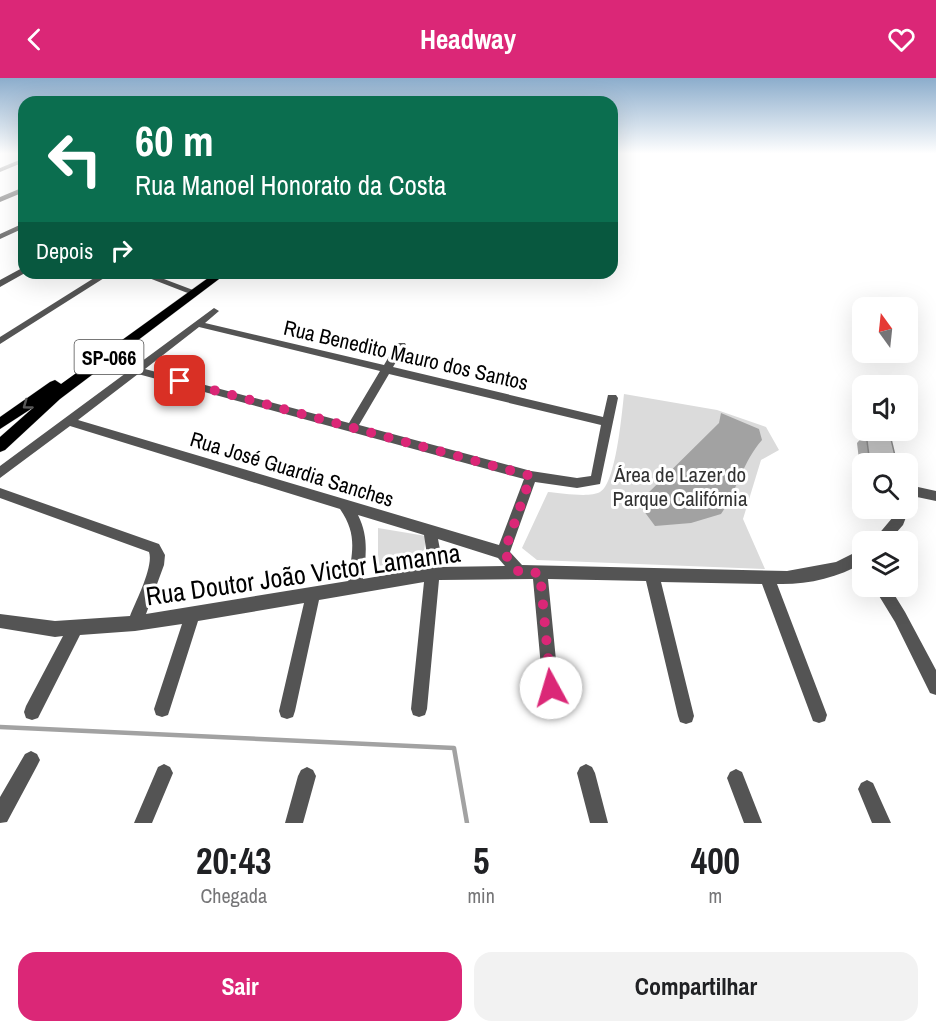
<!DOCTYPE html>
<html lang="pt">
<head>
<meta charset="utf-8">
<style>
  body { margin:0; font-family:"Archivo Narrow",sans-serif; background:#f2f2f2; color:#202124; height:100vh; display:flex; flex-direction:column; font-size:22px; white-space:nowrap }
  * { box-sizing:border-box; margin:0 }
  p { font-size:20px; color:#757577 }
  .icon { flex:none; width:33px; height:33px; fill:none; stroke:currentColor; stroke-width:2; stroke-linecap:round; stroke-linejoin:round }
  .map { position:relative; height:745px; overflow:hidden }
  .drawer { display:flex; flex-direction:column; background:#fff; flex:1 }
  .drawer>* { flex:none }
  .hud { position:absolute; left:18px; top:18px; width:600px; height:183px; border-radius:18px; box-shadow:0 6px 24px #0002; background:#0b6e4f; color:#fff; overflow:hidden }
  .needle { width:39px; rotate:345deg }
  .fabs { position:absolute; left:852px; top:219px; display:grid; gap:12px }
  .fabs a { display:grid; place-items:center; width:66px; height:66px; border-radius:12px; background:#fff; box-shadow:0 6px 24px #0002; font-size:30px }
  .pin { position:absolute; display:grid; place-items:center; width:51px; height:51px; color:#fff; margin:-26px; border-radius:12px; box-shadow:0 3px 9px #0006 }
  .me { position:absolute; width:66px; margin:-33px; rotate:354deg; stroke-linejoin:round; filter:drop-shadow(0 0 4px #0008) }
  .turn { display:flex; align-items:center; gap:21px; height:126px; padding:0 18px; font-size:27px }
  .turn .icon { width:78px; height:78px; stroke-width:2.5 }
  .turn b { display:block; font-size:42px; line-height:51px }
  .then { display:flex; align-items:center; height:57px; padding:0 18px; background:#0003; gap:12px; font-size:22px }
  .eta { display:flex; justify-content:space-evenly; align-items:center; height:102px; text-align:center }
  .eta b { font-size:36px; font-weight:700; line-height:42px }
  .action { display:flex; gap:12px; margin-top:auto; padding:12px 18px }
  .action a { flex:1; height:69px; border-radius:18px; background:#db2777; color:#fff; font-size:24px; font-weight:700; line-height:69px; text-align:center }
  .action a+a { background:#f2f2f2; color:#202124 }
  header { display:flex; justify-content:space-between; align-items:center; height:78px; padding:0 18px; background:#db2777; color:#fff; font-size:27px; font-weight:700 }
  .map>svg:first-child { display:block }
  .green { fill:#dbdbdb }
  .water { fill:#a2a2a2 }
  .lines { fill:none; stroke-linecap:round; stroke-linejoin:round }
  .stream { stroke:#a2a2a2; stroke-width:4.5 }
  .major-casing { stroke:#dbdbdb; stroke-width:1 }
  .minor { fill:#545454; fill-rule:evenodd }
  .major { fill:#000; fill-rule:evenodd }
  .wall { fill:#a9a9a9 }
  .building { fill:#c4c4c4; stroke:#898989; stroke-width:1.5 }
  .oneway { stroke:#595959 }
  .route { stroke:#db2777; stroke-width:10; stroke-dasharray:0 18 }
  .labels { text-anchor:middle; dominant-baseline:central; stroke-width:6; stroke-linejoin:round; paint-order:stroke }
  .shield { fill:#fff; stroke:#4c4c4c; stroke-width:1.5 }
  .shield-label { font-size:20px; font-weight:bold; fill:#000 }
  .street-label { font-size:21px; fill:#000; stroke:#fff }
  .park-label { font-size:21px; fill:#323232; stroke:#fff }
  .near-street-label { font-size:26px; fill:#000; stroke:#fff }
</style>
</head>
<body>
<header><svg class="icon" aria-label="back" viewBox="0 0 24 24"><path d="M15 5l-7 7 7 7"/></svg>Headway<svg class="icon" aria-label="heart" viewBox="0 0 24 24"><path d="M12 20l-8-8c-3-5 5-10 8-4 3-6 11-1 8 4z"/></svg></header>
<div class="map">
<svg width="936" height="745" viewBox="0 0 936 745">
  <rect width="100%" height="100%" fill="#fff"/>
  <path class="green" d="M 624,316 L 717,332 L 766,349 L 779,372 L 761,382 L 743,441 L 765,491 L 537,482 L 522,470 L 548,414 C 561,415 590,420 600,414 C 616,406 622,334 624,316 Z
    M 378,450 L 426,458 L 423,481 L 378,488 Z"/>
  <path class="water" d="M 721,335 L 759,351 L 762,362 C 742,385 738,411 721,436 L 691,445 L 655,448 L 638,425 L 719,345 Z"/>
  <g class="lines">
    <path class="stream" d="M 0,649 L 454,670 L 467,745"/>
    <g class="major-casing">
      <path id="major" d="M 215,195 L 227,195 L 60,321 L 5,372 L 0,374 L 0,359 L 34,329 L 0,351 L 0,339 L 50,304 L 55,302 L 61,306 Z"/>
    </g>
    <path class="minor" d="M 24,80 L 24,84 L 0,94 L 0,90 Z
      M 24,109 L 24,114 L 0,124 L 0,119 Z
      M 24,145 L 24,150 L 0,161 L 0,156 Z
      M 24,189 L 25,195 L 0,209 L 0,202 Z
      M 102,195 L 112,195 L 0,266 L 0,259 Z
      M 136,195 L 148,195 L 193,212 L 188,215 L 185,214 Z
      M 214,230 L 219,233 L 205,245 L 384,287 L 397,265 L 405,265 L 406,267 L 393,289 L 603,339 L 608,317 L 616,317 L 618,320 L 600,406 L 577,410 L 535,404 L 510,474 L 522,487 L 787,493 L 836,484 L 862,471 L 862,485 C 839,500 805,507 777,506 L 827,637 L 825,643 L 819,645 L 813,643 L 762,506 L 661,504 L 694,638 L 692,644 L 686,646 L 680,644 L 678,638 L 646,503 L 548,501 L 561,633 L 559,639 L 553,641 L 547,639 L 545,633 L 533,501 L 439,502 L 427,631 L 425,637 L 419,639 L 413,637 L 411,631 L 424,504 L 319,522 L 295,633 L 293,639 L 287,641 L 281,639 L 279,633 L 304,525 L 198,543 L 170,631 L 168,637 L 162,639 L 156,637 L 154,631 L 182,546 L 135,553 L 80,557 L 38,640 L 32,642 L 26,640 L 24,634 L 26,628 L 63,558 L 55,559 L 0,550 L 0,536 L 55,543 L 130,538 C 136,523 154,488 149,474 L 0,420 L 0,410 L 159,466 L 165,477 L 164,487 L 146,536 L 348,503 C 352,474 358,457 340,431 L 70,348 L 0,400 L 0,388 ZM 199,249 L 380,293 L 349,345 L 145,291 ZM 138,296 L 524,401 L 499,467 L 78,342 ZM 389,296 L 601,347 L 591,398 L 577,400 L 531,393 L 359,347 ZM 358,437 L 424,457 L 427,477 L 426,490 L 363,501 C 366,478 369,459 358,437 ZM 438,461 L 498,480 L 505,488 L 440,489 L 441,477 Z
      M 898,375 L 902,377 L 907,386 L 895,386 L 892,380 L 894,377 Z
      M 908,395 L 912,396 L 918,409 L 936,413 L 936,423 L 917,419 L 913,428 L 910,429 L 903,447 L 888,464 L 872,464 L 893,439 L 897,430 L 908,430 Z
      M 873,508 L 889,508 L 905,534 L 936,592 L 936,617 L 930,615 L 895,544 Z
      M 31,673 L 37,676 L 40,682 L 37,688 L 7,744 L 0,745 L 0,719 L 25,676 Z
      M 164,686 L 170,689 L 173,695 L 152,745 L 134,745 L 158,689 Z
      M 586,686 L 592,689 L 595,695 L 608,745 L 590,745 L 577,695 L 580,689 Z
      M 307,689 L 313,692 L 316,698 L 303,745 L 285,745 L 298,698 L 301,692 Z
      M 736,691 L 742,694 L 762,745 L 744,745 L 727,700 L 730,694 Z
      M 867,702 L 873,705 L 891,745 L 872,745 L 858,711 L 861,705 Z"/>
    <use href="#major" class="major"/>
  </g>
  <path class="wall" d="M 866,355 L 897,386 L 862,386 L 862,407 L 857,365 Z"/>
  <path class="building" d="M 866,355 L 891,361 L 897,386 L 870,386 Z"/>
  <defs><path id="oneway-chevron" d="M-2-3.5L2.5 0L-2 3.5" fill="none" stroke-width="1.6" stroke-linecap="round" stroke-linejoin="round" transform="scale(1.5)"/></defs>
  <use class="oneway" href="#oneway-chevron" transform="translate(27 327) rotate(144)"/>
  <linearGradient id="sky" x2="0" y2="1"><stop stop-color="#8cadcc"/><stop offset="0.42" stop-color="#fff"/><stop offset="1" stop-color="#fff" stop-opacity="0"/></linearGradient>
  <rect width="936" height="180" fill="url(#sky)"/>
  <g class="lines">
    <path class="route" d="M 180,303 L 531,398 L 504,475 L 519,494 L 540,495 L 551,610"/>
  </g>
  <g class="labels">
    <rect class="shield" x="74.5" y="262" width="69" height="34" rx="4.5"/>
    <g class="shield-label">
      <text x="109" y="279">SP-066</text>
    </g>
    <g class="street-label">
      <text transform="translate(406 277) rotate(13)">Rua Benedito Mauro dos Santos</text>
      <text transform="translate(292 391) rotate(17)">Rua José Guardia Sanches</text>
    </g>
    <g class="park-label">
      <text x="680" y="396">Área de Lazer do<tspan x="680" dy="24">Parque Califórnia</tspan></text>
    </g>
    <g class="near-street-label">
      <text transform="translate(303 496) rotate(-8)">Rua Doutor João Victor Lamanna</text>
    </g>
  </g>
</svg>
<div class="fabs">
<a><svg class="needle" viewBox="-14 -14 28 28"><path d="M0-13l5 13h-10z" fill="#e53935"/><path d="M0 13l5-13h-10z" fill="#757577"/></svg></a>
<a><svg class="icon" aria-label="sound" viewBox="0 0 24 24"><path d="M4 9h4l5-4v14l-5-4H4zM17 9q2 3 0 6"/></svg></a>
<a><svg class="icon" aria-label="search" viewBox="0 0 24 24"><circle cx="10" cy="10" r="6"/><path d="M15 15l6 6"/></svg></a>
<a><svg class="icon" aria-label="layers" viewBox="0 0 24 24"><path d="M12 4l9 5-9 5-9-5zM3 14l9 5 9-5"/></svg></a>
</div>
<div class="pin" style="left:180px;top:303px;background:#d93025"><svg class="icon" aria-label="arrive" viewBox="0 0 24 24"><path d="M6 21V4h12l-3 4 3 4H6"/></svg></div>
<svg class="me" style="left:551px;top:610px" viewBox="-20 -20 40 40"><circle r="19" fill="#fff"/><path d="M0-13L10 11 0 6-10 11z" fill="#db2777"/></svg>
<div class="hud">
<div class="turn"><svg class="icon" aria-label="left" viewBox="0 0 24 24"><path d="M17 20v-9H6M10 6l-5 5 5 5"/></svg><div><b>60 m</b>Rua Manoel Honorato da Costa</div></div>
<div class="then">Depois<svg class="icon" aria-label="right" viewBox="0 0 24 24"><path d="M7 20v-9h11M14 6l5 5-5 5"/></svg></div>
</div>
</div>
<section class="drawer">
<div class="eta">
<div><b>20:43</b><p>Chegada</p></div>
<div><b>5</b><p>min</p></div>
<div><b>400</b><p>m</p></div>
</div>
<div class="action"><a>Sair</a><a>Compartilhar</a></div>
</section>
</body>
</html>
